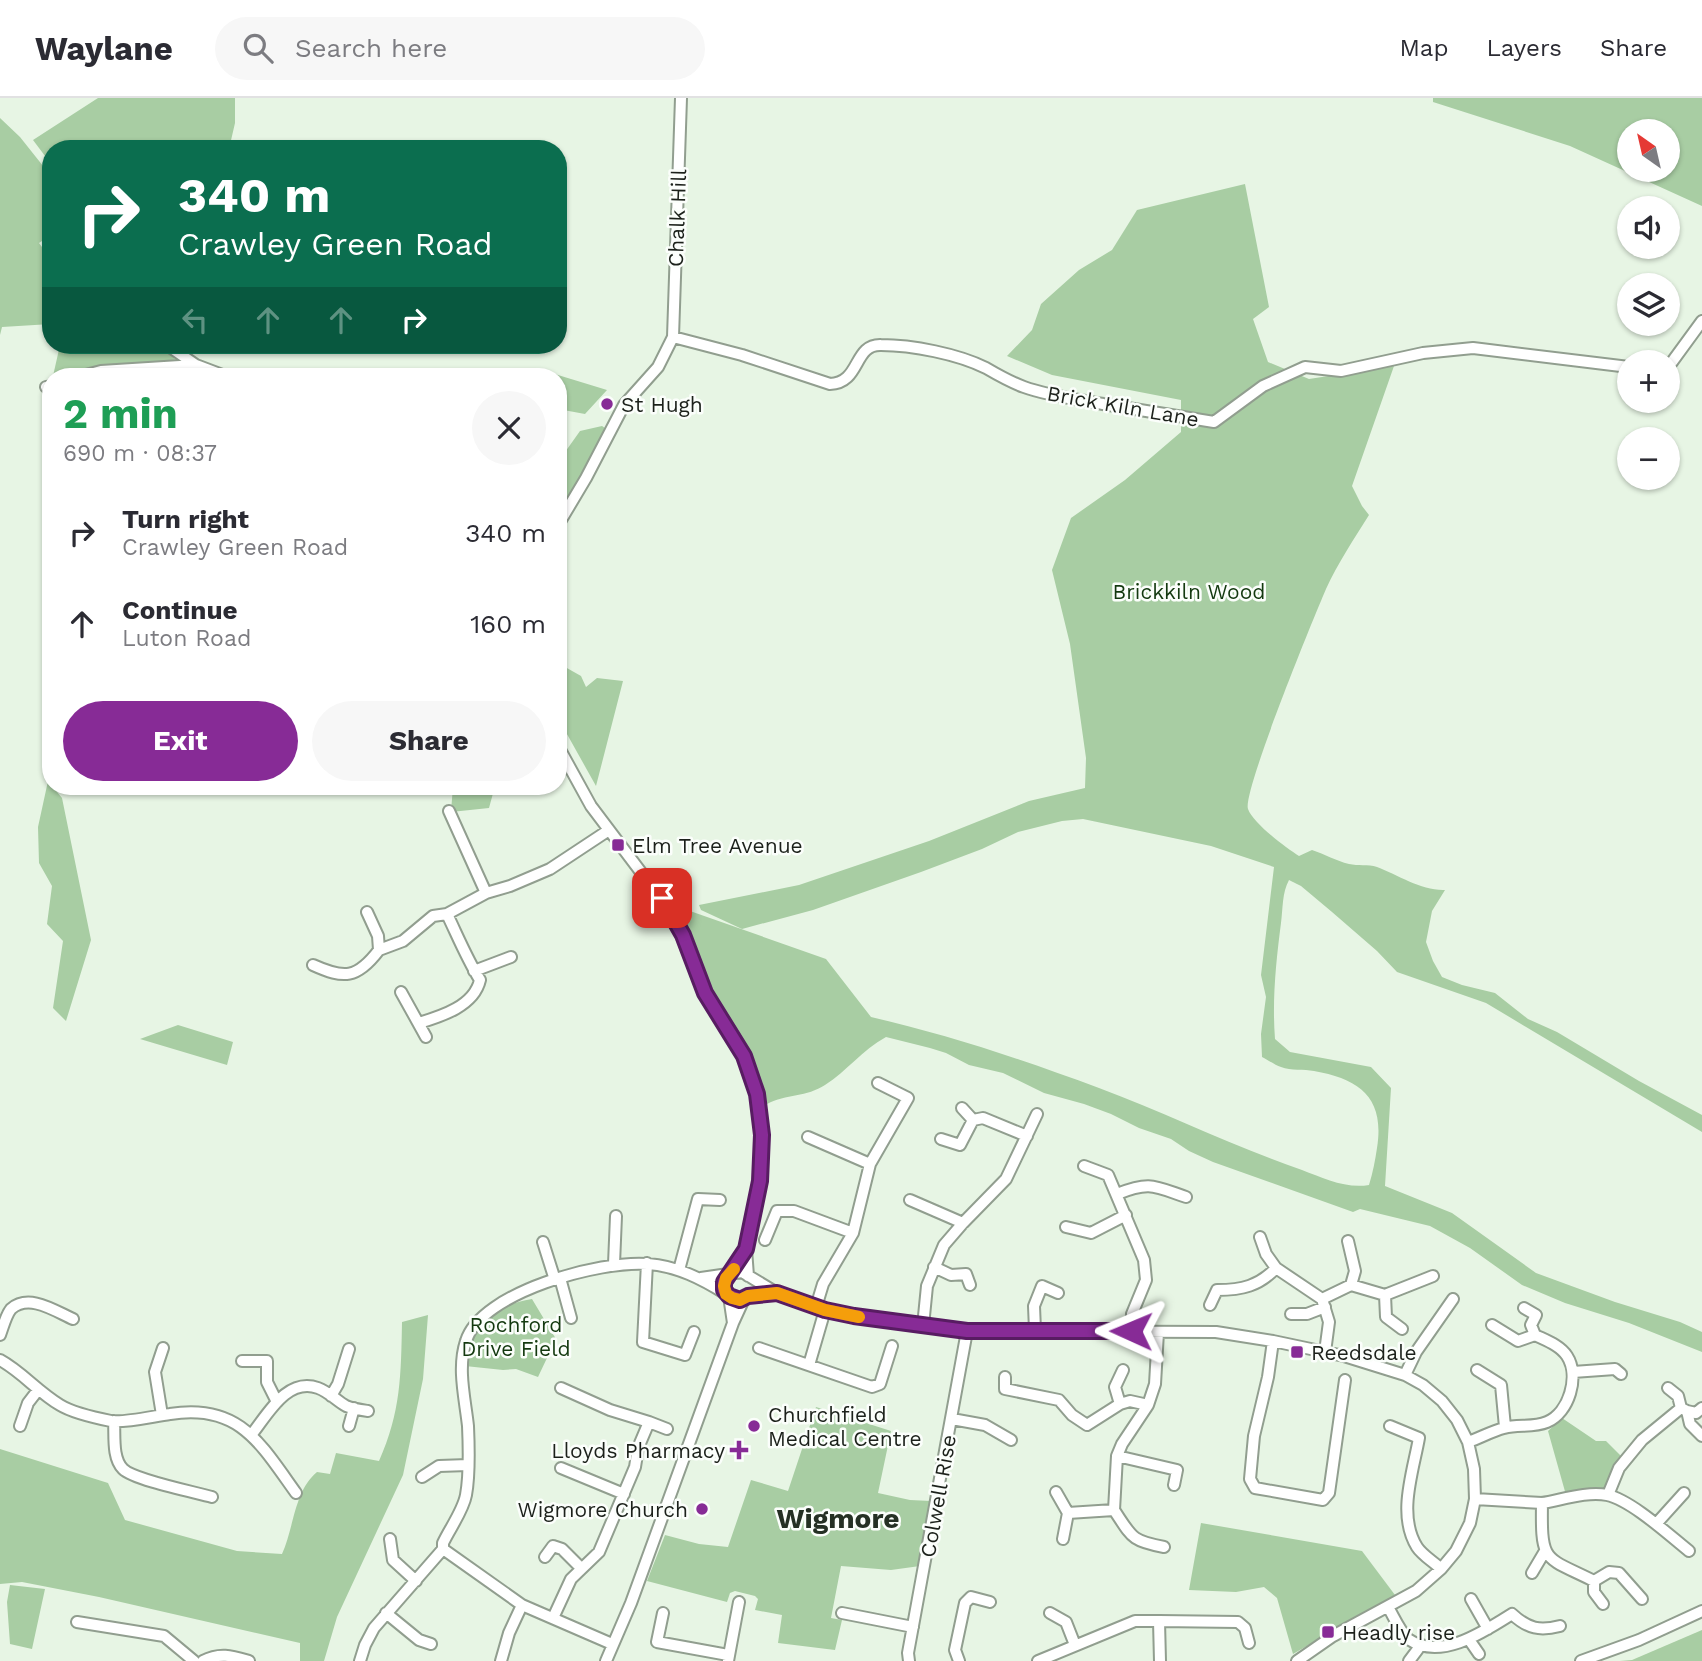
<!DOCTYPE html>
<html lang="en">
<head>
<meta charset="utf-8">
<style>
  body { margin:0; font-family:"Work Sans",sans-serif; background:#f7f7f7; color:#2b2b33; height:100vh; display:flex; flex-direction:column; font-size:26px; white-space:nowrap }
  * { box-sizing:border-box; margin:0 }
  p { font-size:23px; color:#7c7c81 }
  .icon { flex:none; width:38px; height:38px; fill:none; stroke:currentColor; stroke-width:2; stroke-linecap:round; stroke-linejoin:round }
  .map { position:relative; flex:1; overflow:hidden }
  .details { position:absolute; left:42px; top:270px; width:525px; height:427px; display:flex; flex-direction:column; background:#fff; border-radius:28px; box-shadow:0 2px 5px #0004 }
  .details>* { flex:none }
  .banner { position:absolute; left:42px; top:42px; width:525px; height:214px; border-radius:28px; box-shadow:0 2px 5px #0004; background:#0b6e4f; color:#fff; overflow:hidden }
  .needle { width:46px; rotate:326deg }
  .fabs { position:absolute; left:1617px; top:21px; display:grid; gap:14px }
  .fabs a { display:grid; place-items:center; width:63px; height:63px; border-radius:50%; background:#fff; box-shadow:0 2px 5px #0004; font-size:35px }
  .pin { position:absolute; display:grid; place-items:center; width:60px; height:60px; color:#fff; margin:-30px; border-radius:14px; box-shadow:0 4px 10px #0006 }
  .me { position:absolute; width:77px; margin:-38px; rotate:271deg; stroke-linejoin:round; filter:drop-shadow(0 0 5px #0008) }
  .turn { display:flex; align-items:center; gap:24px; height:147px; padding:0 21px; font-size:32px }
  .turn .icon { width:91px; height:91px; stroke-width:2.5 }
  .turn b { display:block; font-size:49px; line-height:60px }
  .lanes { display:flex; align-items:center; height:66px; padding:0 21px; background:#0003; justify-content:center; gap:35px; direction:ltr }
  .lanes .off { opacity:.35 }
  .round { display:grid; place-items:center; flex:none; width:74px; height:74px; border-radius:37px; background:#f7f7f7 }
  .summary { display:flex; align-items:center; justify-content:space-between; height:119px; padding:0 21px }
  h1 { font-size:42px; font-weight:700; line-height:52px; color:#1e9e55 }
  .action { display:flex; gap:14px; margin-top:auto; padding:14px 21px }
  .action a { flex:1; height:80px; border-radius:42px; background:#872b96; color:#fff; font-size:28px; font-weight:700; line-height:80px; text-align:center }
  .action a+a { background:#f7f7f7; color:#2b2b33 }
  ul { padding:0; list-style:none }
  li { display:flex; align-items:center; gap:21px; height:91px; padding:0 21px }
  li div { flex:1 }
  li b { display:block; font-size:26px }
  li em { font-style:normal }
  header { display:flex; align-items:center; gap:42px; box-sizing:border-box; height:98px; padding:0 35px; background:#fff; border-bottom:2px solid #e1e1e2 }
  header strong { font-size:33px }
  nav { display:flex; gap:38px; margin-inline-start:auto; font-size:24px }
  .search { width:490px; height:63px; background:#f7f7f7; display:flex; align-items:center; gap:18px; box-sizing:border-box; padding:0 24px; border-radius:38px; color:#7c7c81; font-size:26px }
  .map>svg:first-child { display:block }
  .green { fill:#a8cda3; fill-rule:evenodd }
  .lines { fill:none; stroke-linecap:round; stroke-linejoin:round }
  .minor-casing { stroke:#919e8f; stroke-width:14 }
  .minor { stroke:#fff; stroke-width:10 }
  .route-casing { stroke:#581c62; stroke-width:18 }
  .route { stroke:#872b96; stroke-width:12 }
  .slow { stroke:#f59e0b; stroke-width:12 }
  .poi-dot { fill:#872b96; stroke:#fbfefb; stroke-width:2.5 }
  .labels { text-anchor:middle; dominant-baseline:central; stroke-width:5; stroke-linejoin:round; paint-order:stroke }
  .street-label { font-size:21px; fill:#1c211b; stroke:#fbfefb }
  .poi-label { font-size:21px; fill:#1c211b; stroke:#fbfefb; text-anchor:start }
  .park-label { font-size:21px; fill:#13390f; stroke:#fbfefb }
  .district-label { font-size:28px; font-weight:bold; fill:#253024; stroke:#fbfefb }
</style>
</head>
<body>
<header>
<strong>Waylane</strong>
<div class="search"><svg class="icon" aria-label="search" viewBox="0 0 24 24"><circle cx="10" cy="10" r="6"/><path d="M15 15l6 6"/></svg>Search here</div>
<nav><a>Map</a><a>Layers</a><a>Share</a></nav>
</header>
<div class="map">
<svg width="1702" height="1563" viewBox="0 0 1702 1563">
  <rect width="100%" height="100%" fill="#e7f5e4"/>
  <path class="green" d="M 98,0 L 235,0 L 235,25 L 229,51 L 51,51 L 51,66 L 33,42 Z
    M 1433,0 L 1702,0 L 1702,108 L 1570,48 L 1433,4 ZM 1629,33 L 1668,33 L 1668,72 L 1629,72 Z
    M 0,20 L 20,39 L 51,78 L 51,137 L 39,145 L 51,161 L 51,226 L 2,229 L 0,237 Z
    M 1245,86 L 1269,209 L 1253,221 L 1268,264 L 1309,281 L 1394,268 L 1352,388 L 1362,408 L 1369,417 C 1354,441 1338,465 1326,491 C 1314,519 1242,695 1248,711 C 1253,725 1286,750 1299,758 L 1312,752 C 1325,756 1336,763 1349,766 C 1358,768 1368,766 1377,769 C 1398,777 1422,793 1445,792 L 1432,813 L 1426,844 L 1433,863 L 1442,879 L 1462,887 L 1495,895 L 1528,921 L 1557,934 L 1639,983 L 1702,1017 L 1702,1034 L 1486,905 L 1397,874 L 1377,853 L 1332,814 L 1301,788 L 1289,782 C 1282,795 1283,810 1281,825 C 1276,863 1272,903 1275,941 L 1290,954 L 1371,969 L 1391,990 L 1385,1088 L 1452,1115 L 1536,1175 L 1615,1204 L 1680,1224 L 1702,1234 L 1702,1254 L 1629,1225 L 1565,1205 L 1522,1187 L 1470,1150 L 1430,1128 L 1360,1111 L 1353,1114 L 1213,1064 L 1189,1053 L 1171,1041 L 1139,1030 L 1111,1016 L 1084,1006 L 1044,995 L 1003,975 L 969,967 L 946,955 L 930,950 L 886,939 C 862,952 847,973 825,987 C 807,999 786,996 767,1006 L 752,965 L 712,897 L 679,817 L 690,813 L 826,861 L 871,919 C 949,937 1024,962 1099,990 C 1168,1016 1233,1048 1302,1072 C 1323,1080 1346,1091 1369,1087 C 1373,1074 1375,1063 1377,1050 C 1385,1000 1360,981 1314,973 C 1304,971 1291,973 1281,969 C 1275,967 1268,962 1262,959 L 1261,936 L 1266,899 L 1261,877 L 1274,769 L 1211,748 L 1083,721 L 1062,723 L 1018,734 L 982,751 L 921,774 L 813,812 L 742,831 L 701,812 L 699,807 L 799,787 L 929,743 L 1029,703 L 1085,690 L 1086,660 L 1070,546 L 1052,472 L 1071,420 L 1125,382 L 1181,334 L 1181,302 L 1052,277 L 1007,258 L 1032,232 L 1041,206 L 1079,172 L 1112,152 L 1137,112 Z
    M 60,247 L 161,247 L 180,266 L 100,270 L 73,278 L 53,278 Z
    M 535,270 L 607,292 L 585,316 L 558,311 L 558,278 L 533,278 Z
    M 602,328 L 605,330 L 603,339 L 558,419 L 558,364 L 580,333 Z
    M 558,565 L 581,578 L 586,589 L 597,580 L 623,583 L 596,688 L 558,620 Z
    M 48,683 L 62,700 L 91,842 L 66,923 L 53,910 L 63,843 L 47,826 L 52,788 L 39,765 L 38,729 Z
    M 453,688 L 495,688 L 489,710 L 451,714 Z
    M 178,927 L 233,944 L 227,967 L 140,941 Z
    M 532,1201 L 556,1241 L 538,1279 L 516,1271 L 503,1272 L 465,1268 C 472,1226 491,1208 532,1201 Z
    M 428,1217 L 423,1281 L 403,1377 L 337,1519 L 324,1563 L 300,1563 L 300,1545 L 99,1499 L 22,1484 L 0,1486 L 0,1351 L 108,1385 L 125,1422 L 237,1453 L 282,1456 C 294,1430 294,1393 317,1374 L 330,1376 L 336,1355 L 379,1363 C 401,1314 401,1277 402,1224 Z
    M 816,1309 L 891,1333 L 878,1395 L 910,1402 L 931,1403 L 920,1468 L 891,1472 L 841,1468 L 831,1520 L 842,1522 L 835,1552 L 778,1545 L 782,1517 L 755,1512 L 758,1501 L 755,1498 L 735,1493 L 730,1495 L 727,1504 L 647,1483 L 665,1437 L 699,1446 L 728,1449 L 751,1382 L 788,1393 Z
    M 1562,1320 L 1596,1343 L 1606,1343 L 1622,1359 L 1606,1390 L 1566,1397 L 1548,1333 Z
    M 1201,1425 L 1362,1453 L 1395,1497 L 1293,1556 L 1277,1500 L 1264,1489 L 1236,1494 L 1189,1492 Z
    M 10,1487 L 45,1491 L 32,1551 L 10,1546 L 7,1504 Z
    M 1702,1532 L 1702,1563 L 1620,1563 L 1632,1562 Z"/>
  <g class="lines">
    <g class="minor-casing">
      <path id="minor" d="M 673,239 L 742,257 L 830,286 C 861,285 853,246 881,247 C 912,247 958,256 986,270 C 998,277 1010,284 1024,289 C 1049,298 1076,301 1103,306 C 1140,312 1177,318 1214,324 L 1263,288 L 1305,269 L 1341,273 L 1423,255 L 1473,250 L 1629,269
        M 167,247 L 196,267 L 225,278
        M 1668,266 L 1672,264 L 1702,223
        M 82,278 L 101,273 L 196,267
        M 46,289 L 51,288
        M 558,427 L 586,380 L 624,307 L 658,269 L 673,239 L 681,0
        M 558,648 L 591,708 L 671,814 L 683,837 L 706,895 L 735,940 L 752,977 L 761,1017 L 762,1062 L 757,1103 L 746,1151 L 748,1178
        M 449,713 L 486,795
        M 379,852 L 403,843 L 433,818 L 447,816 L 486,795 L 510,788 L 550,771 L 609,732
        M 313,867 C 344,881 357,881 379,852 L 378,838 L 367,814
        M 474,873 L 511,859
        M 401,894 L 426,939
        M 419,925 C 442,918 474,908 480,882 C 467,861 458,839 447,816
        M 962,1010 L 973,1022
        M 808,1039 L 870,1066
        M 941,1041 L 960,1047 L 973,1022 L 983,1020 L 1027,1038
        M 1084,1068 L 1108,1077 L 1144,1162 L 1146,1182 L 1132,1216 L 1131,1233
        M 1117,1096 C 1150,1083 1154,1088 1186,1099
        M 910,1102 L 963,1125
        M 1066,1129 L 1091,1135 L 1126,1117
        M 1260,1139 L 1266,1156 L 1276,1170 L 1322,1201 L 1329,1224 L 1325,1254
        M 765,1142 L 777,1113 L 794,1113 L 853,1135
        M 1348,1143 L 1355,1173 L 1351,1187
        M 543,1144 L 555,1182
        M 647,1165 L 643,1244 L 685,1257 L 694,1234
        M 614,1166 L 616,1118
        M 934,1169 L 951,1177 L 966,1176 L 970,1187
        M 679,1172 L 698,1101 L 720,1102
        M 560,1180 L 571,1220
        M 701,1180 L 742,1174 L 777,1195 L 825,1212 L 854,1218 L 967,1233 L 1216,1234 L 1273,1243 L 1344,1258 L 1405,1277 L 1423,1287 L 1442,1303 L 1457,1322 L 1468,1344 L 1474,1371 L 1475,1401 L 1470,1425 L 1456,1453 L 1441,1471 L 1416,1493 L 1333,1538 L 1297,1563
        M 724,1190 L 729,1198 L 733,1225
        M 1385,1197 L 1386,1219 L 1402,1231
        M 748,1198 L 777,1195
        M 1322,1201 L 1351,1187 L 1385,1197 L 1433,1178
        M 1210,1207 L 1217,1192 C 1242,1192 1259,1188 1276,1170
        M 816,1209 L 823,1186 L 853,1135 L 870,1066 L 908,1000 L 878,985
        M 1291,1216 L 1307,1216 L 1325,1209
        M 1492,1227 L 1518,1243 L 1535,1237
        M 923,1228 L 927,1188 L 944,1147 L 963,1125 L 1006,1081 L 1037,1016
        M 1035,1232 L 1034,1208 L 1042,1188 L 1058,1195
        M 0,1237 C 3,1229 6,1217 11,1211 C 29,1195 55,1213 73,1221
        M 1273,1243 L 1268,1279 L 1254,1338 L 1250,1381 L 1255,1390 L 1323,1402 L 1329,1395 L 1345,1282
        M 759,1250 L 872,1289 L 880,1286 L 892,1248
        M 0,1262 C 22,1274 38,1294 60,1307 C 73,1315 96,1320 111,1323 C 126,1325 154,1318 170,1316 C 239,1305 260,1345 296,1395
        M 242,1263 L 267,1263 L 267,1284 L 277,1304
        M 809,1267 L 825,1212
        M 1477,1272 L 1501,1287 L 1505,1329
        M 1573,1274 L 1615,1271 L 1621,1276
        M 1405,1277 L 1416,1254 L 1453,1201
        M 1005,1279 L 1005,1291 L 1059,1302 L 1072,1317 L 1087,1327 L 1120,1306 L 1130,1303 L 1148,1307
        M 1668,1290 L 1678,1298 L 1681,1310 L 1687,1313 L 1690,1326 L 1702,1338
        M 331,1298 L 338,1286 L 349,1251
        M 1120,1306 L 1115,1289 L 1123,1272
        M 1687,1313 L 1696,1315 L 1702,1310
        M 162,1317 L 155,1274 L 163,1250
        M 952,1321 L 985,1327 L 1011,1342
        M 114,1323 C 115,1338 112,1360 123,1371 C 134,1382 194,1394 212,1399
        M 649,1324 L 667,1331
        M 20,1328 L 28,1305 L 38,1292
        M 349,1328 L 354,1310
        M 1390,1328 L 1419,1340 C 1413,1374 1397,1417 1417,1449 C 1422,1457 1434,1464 1441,1471
        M 252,1336 C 268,1316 287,1279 318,1290 C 329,1294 337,1303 346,1308 C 353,1311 361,1312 368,1313
        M 1468,1344 C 1480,1340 1492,1333 1504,1330 C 1518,1326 1533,1330 1547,1324 C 1569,1315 1580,1278 1567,1258 C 1560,1247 1545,1242 1535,1237 L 1531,1227 L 1536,1217 L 1524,1210
        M 1117,1358 L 1177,1372 L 1174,1387
        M 561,1370 L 624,1396
        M 422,1379 L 439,1368 L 468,1367
        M 1056,1394 L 1068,1415
        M 1608,1397 L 1619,1370 L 1642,1342 L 1681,1310
        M 1475,1401 L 1542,1405 C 1541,1466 1544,1458 1594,1483 L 1609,1474 L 1619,1475 L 1642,1501
        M 1542,1405 C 1561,1402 1587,1393 1607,1397 C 1631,1402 1669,1437 1689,1453
        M 1114,1412 L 1117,1358 L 1122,1346 L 1148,1307 L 1155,1286 L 1158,1234
        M 1114,1412 C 1132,1439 1131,1443 1164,1449
        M 1656,1426 L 1684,1395
        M 390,1441 L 393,1462 L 416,1483
        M 1063,1441 L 1068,1415 L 1114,1412
        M 443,1451 L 443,1445 C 450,1430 463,1413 466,1397 C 470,1375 469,1350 468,1328 C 465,1300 457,1270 466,1243 C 481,1194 601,1162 648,1166 C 677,1168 702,1181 726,1196
        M 443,1451 L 522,1507 L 612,1546
        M 545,1459 L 553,1448 L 562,1451 L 581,1470
        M 1532,1475 L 1545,1453
        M 1594,1483 L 1594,1494 L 1603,1506
        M 1471,1501 L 1488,1531
        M 1388,1509 C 1394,1519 1399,1532 1408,1541 C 1440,1563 1482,1535 1512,1516 C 1528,1531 1540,1533 1560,1528
        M 386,1515 L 419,1542 L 431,1546
        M 663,1515 L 657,1544 L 728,1557
        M 842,1515 L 913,1529
        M 1050,1515 L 1066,1524 L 1075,1547
        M 553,1520 L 571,1481 L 599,1454 L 635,1369 L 638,1350 L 649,1324 L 610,1312 L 561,1290
        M 1159,1523 L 1238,1524 L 1245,1530 L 1249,1545
        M 77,1524 L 164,1538 L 194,1563
        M 1470,1543 L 1479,1556
        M 203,1563 C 220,1554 232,1558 249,1563
        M 360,1563 L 365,1547 L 374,1530 L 443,1451
        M 501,1563 L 509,1535 L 522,1507
        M 606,1563 L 631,1505 L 733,1225 L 744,1201
        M 728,1563 L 739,1504
        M 909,1563 L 908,1555 L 967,1233
        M 959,1563 L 955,1552 L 965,1505 L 971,1499 L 990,1504
        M 1038,1563 L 1135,1523 L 1159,1523 L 1160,1563
        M 1409,1563 L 1418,1551
        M 1581,1563 L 1639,1542 L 1702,1513"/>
    </g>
    <use href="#minor" class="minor"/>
  </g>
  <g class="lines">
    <g class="route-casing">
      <path id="route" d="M 662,800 L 683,837 L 705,895 L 744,958 L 757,996 L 762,1037 L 760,1083 L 746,1151 L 724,1184 L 724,1192 L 729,1198 L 740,1202 L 748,1198 L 777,1195 L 825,1212 L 854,1218 L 967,1233 L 1131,1233"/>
    </g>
    <use href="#route" class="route"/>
    <path class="slow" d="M 734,1171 L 726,1180 L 724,1188 L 726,1196 L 732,1200 L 740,1202 L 748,1198 L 777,1195 L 825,1212 L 859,1219"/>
  </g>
  <g class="poi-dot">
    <circle cx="607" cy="306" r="7"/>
    <rect x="611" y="740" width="14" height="14" rx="3.5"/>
    <rect x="1290" y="1247" width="14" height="14" rx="3.5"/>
    <circle cx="754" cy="1328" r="7"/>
    <path d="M735.5 1341.5h7v7h7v7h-7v7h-7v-7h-7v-7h7z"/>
    <circle cx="702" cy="1411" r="7"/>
    <rect x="1321" y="1527" width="14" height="14" rx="3.5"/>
  </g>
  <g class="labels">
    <g class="street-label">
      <text transform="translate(677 120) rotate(-88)">Chalk Hill</text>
      <text transform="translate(1123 308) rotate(10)">Brick Kiln Lane</text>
      <text transform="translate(938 1398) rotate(-80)">Colwell Rise</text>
    </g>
    <g class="poi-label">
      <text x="621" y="306">St Hugh</text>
      <text x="632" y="747">Elm Tree Avenue</text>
      <text x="1311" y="1254">Reedsdale</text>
      <text x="768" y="1316">Churchfield<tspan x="768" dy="24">Medical Centre</tspan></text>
      <text x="725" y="1352" text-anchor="end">Lloyds Pharmacy</text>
      <text x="688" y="1411" text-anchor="end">Wigmore Church</text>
      <text x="1342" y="1534">Headly rise</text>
    </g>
    <g class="park-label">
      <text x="1189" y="493">Brickkiln Wood</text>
      <text x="516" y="1226">Rochford<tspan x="516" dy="24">Drive Field</tspan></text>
    </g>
    <g class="district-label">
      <text x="838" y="1420">Wigmore</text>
    </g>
  </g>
</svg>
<div class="fabs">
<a><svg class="needle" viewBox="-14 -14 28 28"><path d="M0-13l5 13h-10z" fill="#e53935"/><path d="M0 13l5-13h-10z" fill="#7c7c81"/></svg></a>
<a><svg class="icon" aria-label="sound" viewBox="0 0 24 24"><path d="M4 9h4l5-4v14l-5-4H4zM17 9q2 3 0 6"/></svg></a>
<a><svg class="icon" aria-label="layers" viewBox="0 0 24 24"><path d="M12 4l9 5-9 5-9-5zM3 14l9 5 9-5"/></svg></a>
<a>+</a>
<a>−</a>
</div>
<div class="pin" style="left:662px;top:800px;background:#d93025"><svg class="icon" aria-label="arrive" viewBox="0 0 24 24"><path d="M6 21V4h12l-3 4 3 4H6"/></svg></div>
<svg class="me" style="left:1131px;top:1233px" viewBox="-20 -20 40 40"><path d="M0-17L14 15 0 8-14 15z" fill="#872b96" stroke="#fff" stroke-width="4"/></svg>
<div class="banner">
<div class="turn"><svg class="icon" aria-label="right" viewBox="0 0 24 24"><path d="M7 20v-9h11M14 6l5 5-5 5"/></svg><div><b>340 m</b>Crawley Green Road</div></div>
<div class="lanes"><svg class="icon off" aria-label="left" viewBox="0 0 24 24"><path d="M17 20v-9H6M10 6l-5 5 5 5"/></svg><svg class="icon off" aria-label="ahead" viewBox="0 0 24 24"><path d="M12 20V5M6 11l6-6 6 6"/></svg><svg class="icon off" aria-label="ahead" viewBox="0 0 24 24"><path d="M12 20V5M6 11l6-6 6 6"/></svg><svg class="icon" aria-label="right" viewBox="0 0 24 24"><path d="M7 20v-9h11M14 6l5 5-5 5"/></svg></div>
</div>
<section class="details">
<div class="summary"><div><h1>2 min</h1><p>690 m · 08:37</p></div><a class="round"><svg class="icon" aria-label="close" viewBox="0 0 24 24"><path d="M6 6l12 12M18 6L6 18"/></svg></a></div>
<ul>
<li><svg class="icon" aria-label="right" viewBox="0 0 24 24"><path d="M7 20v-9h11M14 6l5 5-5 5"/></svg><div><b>Turn right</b><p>Crawley Green Road</p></div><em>340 m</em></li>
<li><svg class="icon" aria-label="ahead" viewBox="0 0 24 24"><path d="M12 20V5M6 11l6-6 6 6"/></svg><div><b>Continue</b><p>Luton Road</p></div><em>160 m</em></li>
</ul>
<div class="action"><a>Exit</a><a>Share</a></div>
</section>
</div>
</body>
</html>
